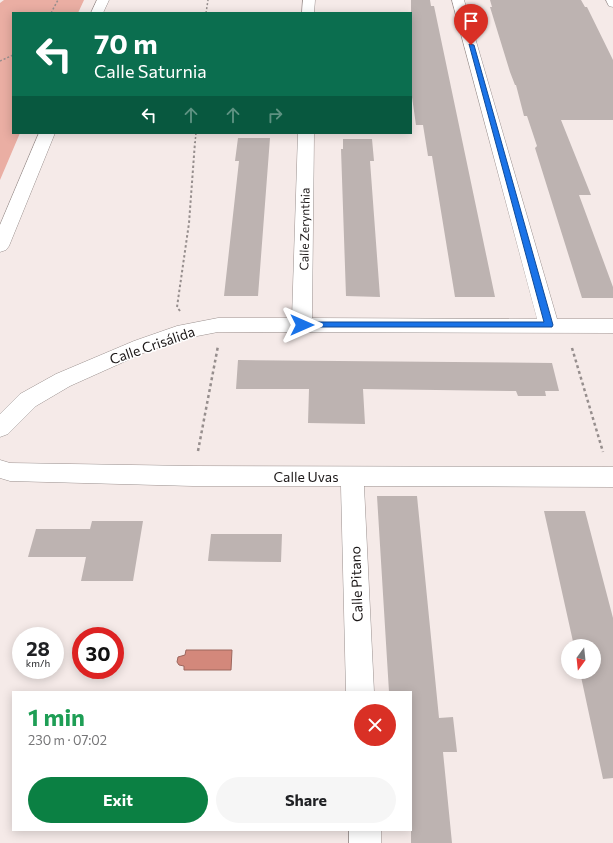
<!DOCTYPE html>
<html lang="en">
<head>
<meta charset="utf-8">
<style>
  body { margin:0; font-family:Commissioner,sans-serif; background:#f6f6f6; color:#202124; height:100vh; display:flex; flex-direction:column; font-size:15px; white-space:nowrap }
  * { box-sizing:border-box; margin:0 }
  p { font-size:13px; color:#757577 }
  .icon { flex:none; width:22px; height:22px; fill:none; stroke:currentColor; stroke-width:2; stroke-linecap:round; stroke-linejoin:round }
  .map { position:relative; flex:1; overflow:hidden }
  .panel { position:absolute; left:12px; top:691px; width:400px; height:140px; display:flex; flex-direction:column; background:#fff; border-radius:0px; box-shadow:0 2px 10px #0003 }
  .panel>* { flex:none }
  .banner { position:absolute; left:12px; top:12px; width:400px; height:122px; border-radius:0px; box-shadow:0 2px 10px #0003; background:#0b6e4f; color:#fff; overflow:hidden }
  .needle { width:26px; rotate:195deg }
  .fabs { position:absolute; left:561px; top:639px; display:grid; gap:8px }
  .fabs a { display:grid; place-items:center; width:40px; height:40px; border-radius:50%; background:#fff; box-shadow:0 2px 10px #0003; font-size:20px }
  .speed { position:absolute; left:12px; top:627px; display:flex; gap:8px; font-size:20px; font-weight:700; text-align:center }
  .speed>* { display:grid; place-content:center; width:52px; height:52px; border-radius:50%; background:#fff; box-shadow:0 2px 10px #0003; line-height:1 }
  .speed small { font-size:10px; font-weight:400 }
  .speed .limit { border:6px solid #d22; background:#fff; color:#111 }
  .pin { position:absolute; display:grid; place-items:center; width:34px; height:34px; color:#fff; margin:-41px -17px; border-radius:50% 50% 50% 0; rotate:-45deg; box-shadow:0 0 4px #0007 }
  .pin .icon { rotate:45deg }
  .me { position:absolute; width:44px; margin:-22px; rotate:90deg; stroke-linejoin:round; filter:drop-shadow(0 0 3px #0008) }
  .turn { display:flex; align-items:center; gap:14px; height:84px; padding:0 16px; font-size:18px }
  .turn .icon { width:52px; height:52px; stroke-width:2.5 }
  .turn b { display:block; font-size:28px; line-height:34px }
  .lanes { display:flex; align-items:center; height:38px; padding:0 16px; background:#0003; justify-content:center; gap:20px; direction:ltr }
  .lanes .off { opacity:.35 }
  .round { display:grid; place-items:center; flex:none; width:42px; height:42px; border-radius:21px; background:#f6f6f6 }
  .summary { display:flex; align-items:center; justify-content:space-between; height:68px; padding:0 16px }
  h1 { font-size:24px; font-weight:700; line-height:30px; color:#1e9e55 }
  .action { display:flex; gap:8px; margin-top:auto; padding:8px 16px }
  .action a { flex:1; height:46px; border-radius:24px; background:#0b8043; color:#fff; font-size:16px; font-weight:700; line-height:46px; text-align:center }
  .action a+a { background:#f6f6f6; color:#202124 }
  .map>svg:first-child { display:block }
  .green { fill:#eaaea3 }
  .water { fill:#d3887b; stroke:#9c665d }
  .building { fill:#bdb3b1 }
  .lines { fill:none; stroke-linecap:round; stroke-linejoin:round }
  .minor-casing { stroke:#9b918f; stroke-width:1 }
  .path-far2 { stroke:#968e8d; stroke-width:1.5; stroke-dasharray:2 2; stroke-linecap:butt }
  .path-far1 { stroke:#968e8d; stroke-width:2; stroke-dasharray:2.5 2.5; stroke-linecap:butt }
  .path { stroke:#968e8d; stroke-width:2.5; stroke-dasharray:3 3; stroke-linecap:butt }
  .minor { fill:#fff; fill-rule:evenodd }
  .route { fill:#1a73e8; stroke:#114b97 }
  .labels { text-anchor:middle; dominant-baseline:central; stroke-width:3; stroke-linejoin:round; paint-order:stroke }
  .far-street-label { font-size:12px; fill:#1c1818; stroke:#fff }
  .street-label { font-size:14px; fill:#1c1818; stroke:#fff }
</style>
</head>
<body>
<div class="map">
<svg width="613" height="843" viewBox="0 0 613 843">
  <rect width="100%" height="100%" fill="#f5eae8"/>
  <path class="green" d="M 4,0 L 84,0 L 78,13 L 13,13 L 13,133 L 20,133 L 0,180 L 0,3 Z"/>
  <path class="water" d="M 186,650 L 232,650 L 231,670 L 184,670 L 184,666 L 179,665 L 177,662 L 178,657 L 185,655 Z"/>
  <path class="building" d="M 411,0 L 430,0 L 431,6 L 434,6 L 495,297 L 455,297 L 432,156 L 428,156 L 423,125 L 416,125 L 411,90 Z
    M 490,0 L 581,0 L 585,7 L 587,7 L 613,60 L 613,120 L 561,120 L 591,195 L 579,195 L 613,287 L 613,298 L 582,298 L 535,148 L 537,146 L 527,116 L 524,116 L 516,85 L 515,85 L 510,72 L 490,7 L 492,7 Z
    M 238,138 L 270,138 L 258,296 L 224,296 L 239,161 L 235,161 Z
    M 343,139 L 372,139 L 374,161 L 370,161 L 380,297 L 346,296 L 341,149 L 343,149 Z
    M 238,360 L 552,363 L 559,391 L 545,391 L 546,396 L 518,396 L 516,391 L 363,389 L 365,424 L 308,423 L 309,389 L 236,389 Z
    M 377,496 L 417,496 L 439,718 L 453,717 L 457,752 L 443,752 L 452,843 L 411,843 L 411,692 L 389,692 Z
    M 544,511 L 585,511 L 613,618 L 613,778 L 603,779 L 580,672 L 594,672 L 594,646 L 574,646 Z
    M 92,521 L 143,521 L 133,581 L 81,581 L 86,557 L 28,557 L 36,529 L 90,529 Z
    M 211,534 L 282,534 L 281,562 L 208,561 Z"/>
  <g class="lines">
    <g class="minor-casing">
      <path id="minor" d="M 97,0 L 109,0 L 103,13 L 91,13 Z
        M 303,0 L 315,0 L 314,13 L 302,13 Z
        M 452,0 L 464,0 L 557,319 L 613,319 L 613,333 L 218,332 L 187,338 L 148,351 L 70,386 L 36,406 L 8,434 L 0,437 L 0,414 L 20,394 L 56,374 L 134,341 L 177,326 L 218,318 L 292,318 L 298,133 L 314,133 L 312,318 L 537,319 Z
        M 606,0 L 613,0 L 613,7 L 609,6 Z
        M 39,133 L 55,133 L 9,246 L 6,250 L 0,252 L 0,225 Z
        M 0,460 L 10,463 L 193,466 L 613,467 L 613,487 L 364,486 L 374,692 L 346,692 L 341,486 L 193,486 L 10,481 L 0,478 Z
        M 349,830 L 381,830 L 381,843 L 349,843 Z"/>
    </g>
    <path class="path-far2" d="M 51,13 L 58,0
      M 206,13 L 208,0
      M 0,61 L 13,55
      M 195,143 L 196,133"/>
    <path class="path-far1" d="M 180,311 L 177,307 L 189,223 L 195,142"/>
    <path class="path" d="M 572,348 L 603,452
      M 198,451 L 218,346"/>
    <use href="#minor" class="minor"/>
  </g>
  <path class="route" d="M 469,44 L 474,45 L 553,325 L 552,327 L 299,327 L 298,325 L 302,322 L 544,322 Z"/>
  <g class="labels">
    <g class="far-street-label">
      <text transform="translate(304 229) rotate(-89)">Calle Zerynthia</text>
    </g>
    <g class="street-label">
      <text transform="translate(152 345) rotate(-19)">Calle Crisálida</text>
      <text x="306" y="476">Calle Uvas</text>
      <text transform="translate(356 584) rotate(-92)">Calle Pitano</text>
    </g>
  </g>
</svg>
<div class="fabs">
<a><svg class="needle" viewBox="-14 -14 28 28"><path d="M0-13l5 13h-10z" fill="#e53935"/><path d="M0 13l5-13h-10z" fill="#757577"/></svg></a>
</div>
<div class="speed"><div>28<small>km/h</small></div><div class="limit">30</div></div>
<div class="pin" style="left:471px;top:45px;background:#d93025"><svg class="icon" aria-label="arrive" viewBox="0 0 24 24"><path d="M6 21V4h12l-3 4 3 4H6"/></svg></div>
<svg class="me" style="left:302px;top:325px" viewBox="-20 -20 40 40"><path d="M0-17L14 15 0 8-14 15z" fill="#1a73e8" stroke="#fff" stroke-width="4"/></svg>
<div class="banner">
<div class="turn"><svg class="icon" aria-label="left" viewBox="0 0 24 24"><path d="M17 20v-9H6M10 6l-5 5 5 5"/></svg><div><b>70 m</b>Calle Saturnia</div></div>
<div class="lanes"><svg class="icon" aria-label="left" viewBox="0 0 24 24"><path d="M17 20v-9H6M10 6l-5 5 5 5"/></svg><svg class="icon off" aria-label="ahead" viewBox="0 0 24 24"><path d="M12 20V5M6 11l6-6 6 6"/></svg><svg class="icon off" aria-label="ahead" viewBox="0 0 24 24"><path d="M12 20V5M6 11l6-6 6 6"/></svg><svg class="icon off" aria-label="right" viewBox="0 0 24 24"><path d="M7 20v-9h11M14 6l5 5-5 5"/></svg></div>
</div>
<section class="panel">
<div class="summary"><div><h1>1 min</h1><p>230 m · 07:02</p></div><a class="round" style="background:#d93025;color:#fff"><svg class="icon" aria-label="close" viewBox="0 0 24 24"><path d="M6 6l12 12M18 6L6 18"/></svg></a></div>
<div class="action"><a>Exit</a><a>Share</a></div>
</section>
</div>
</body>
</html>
